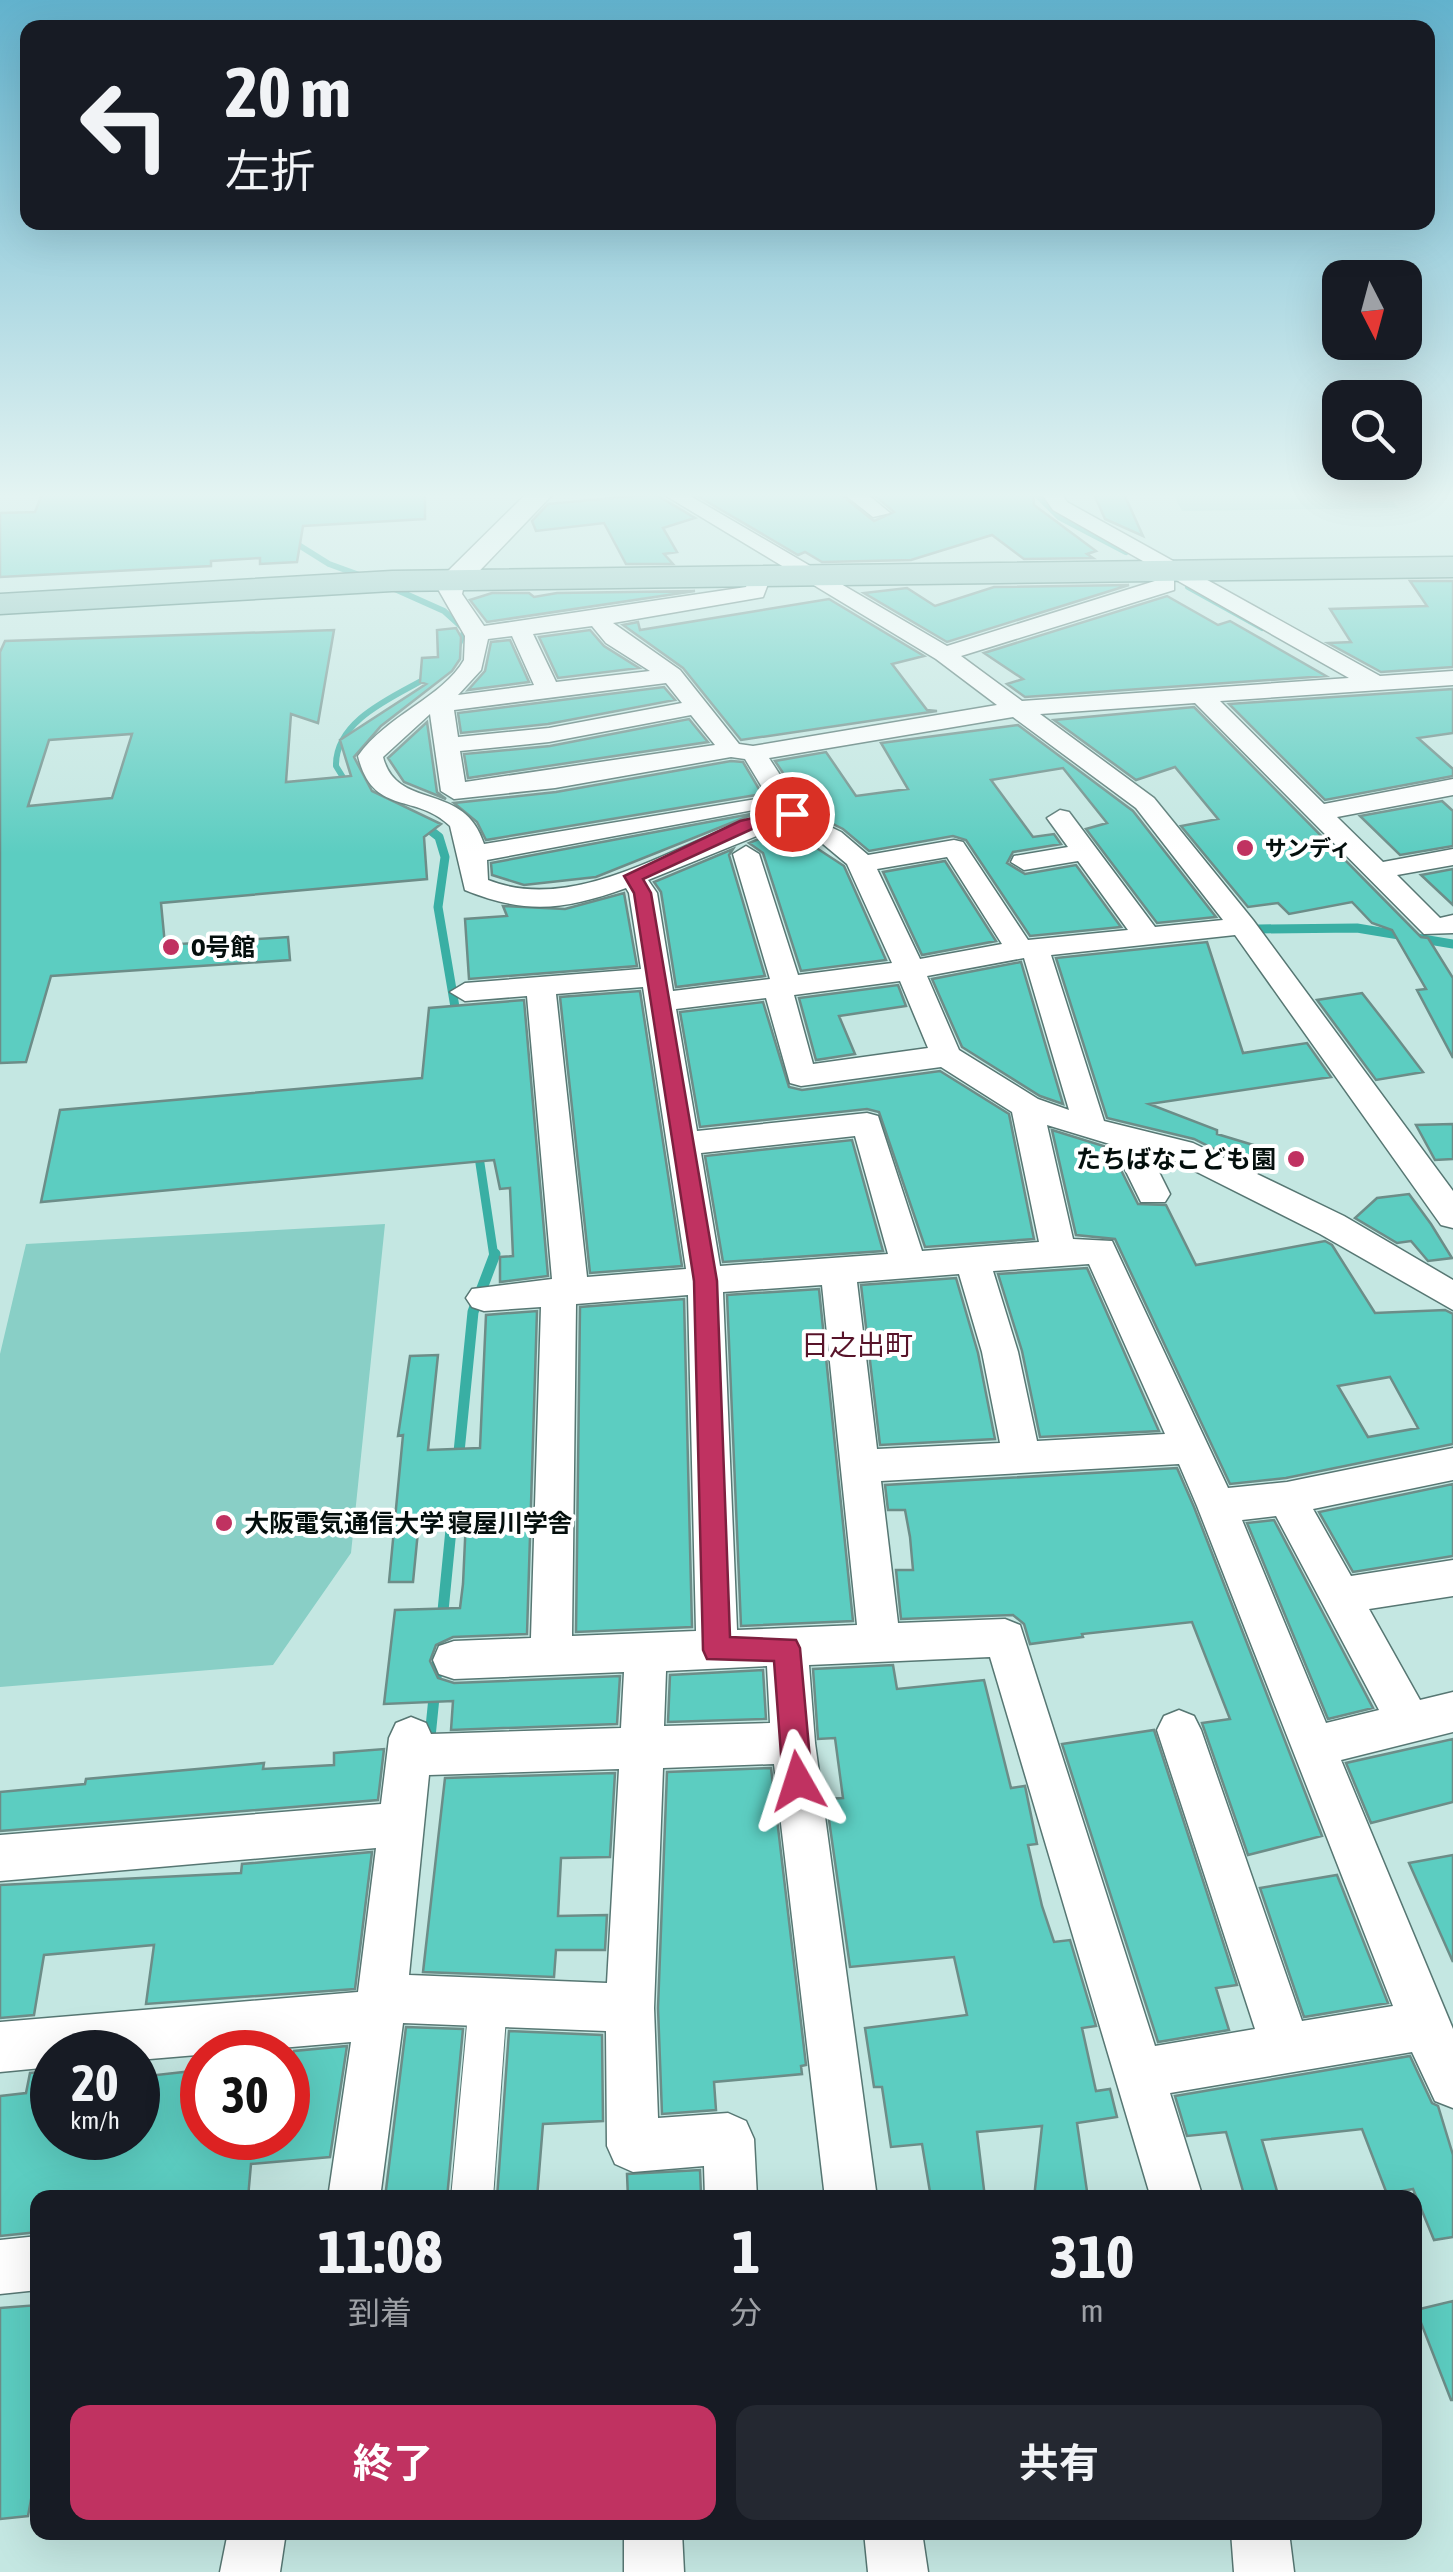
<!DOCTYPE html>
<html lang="ja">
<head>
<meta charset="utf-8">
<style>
  body { margin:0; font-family:"Asap Condensed","Noto Sans JP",sans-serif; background:#242831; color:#f1f3f6; height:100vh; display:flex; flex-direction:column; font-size:38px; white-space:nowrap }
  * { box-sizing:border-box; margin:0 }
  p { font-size:32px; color:#9ea1a6 }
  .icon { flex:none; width:55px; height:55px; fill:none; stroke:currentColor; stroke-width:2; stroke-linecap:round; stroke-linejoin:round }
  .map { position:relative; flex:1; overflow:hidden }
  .details { position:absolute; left:30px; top:2190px; width:1392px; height:350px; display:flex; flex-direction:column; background:#171b24; border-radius:20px; box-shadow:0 10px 40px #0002 }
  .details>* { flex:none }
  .hud { position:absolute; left:20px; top:20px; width:1415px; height:210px; border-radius:20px; box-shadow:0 10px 40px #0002; background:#171b24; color:#f1f3f6; overflow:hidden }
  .needle { width:65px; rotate:174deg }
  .tools { position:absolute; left:1322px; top:260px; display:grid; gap:20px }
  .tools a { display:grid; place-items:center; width:100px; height:100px; border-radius:20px; background:#171b24; box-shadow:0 10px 40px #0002; font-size:50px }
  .speed { position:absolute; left:30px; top:2030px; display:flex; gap:20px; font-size:50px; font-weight:700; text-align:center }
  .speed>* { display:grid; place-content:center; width:130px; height:130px; border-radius:50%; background:#171b24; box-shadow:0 10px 40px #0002; line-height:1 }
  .speed small { font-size:25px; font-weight:400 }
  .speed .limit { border:15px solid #d22; background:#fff; color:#111 }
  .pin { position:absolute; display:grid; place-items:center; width:85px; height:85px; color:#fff; margin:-42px; border:5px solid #fff; border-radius:50%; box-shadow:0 2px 10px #0007 }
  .me { position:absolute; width:110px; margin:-55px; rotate:354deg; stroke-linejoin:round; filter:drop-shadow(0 0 8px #0008) }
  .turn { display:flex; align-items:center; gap:35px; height:210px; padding:0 40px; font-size:45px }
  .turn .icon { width:130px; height:130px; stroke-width:2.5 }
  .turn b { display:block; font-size:70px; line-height:85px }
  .eta { display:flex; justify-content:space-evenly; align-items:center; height:170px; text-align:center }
  .eta b { font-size:60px; font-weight:700; line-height:70px }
  .action { display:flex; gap:20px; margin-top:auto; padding:20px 40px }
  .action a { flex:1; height:115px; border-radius:20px; background:#c03261; color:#fff; font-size:40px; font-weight:700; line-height:115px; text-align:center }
  .action a+a { background:#242831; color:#f1f3f6 }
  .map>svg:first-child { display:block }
  .green { fill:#89cfc6 }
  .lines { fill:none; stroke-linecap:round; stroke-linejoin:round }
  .stream-far2 { stroke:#39afa4; stroke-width:6 }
  .stream-far1 { stroke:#39afa4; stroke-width:9 }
  .stream { stroke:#39afa4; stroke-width:11 }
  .building { fill:#5ccdc1; stroke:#6c8d88; stroke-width:2.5; fill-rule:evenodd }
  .pedestrian-casing { stroke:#577773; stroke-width:2 }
  .minor-casing { stroke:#577773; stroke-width:3 }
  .tertiary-casing { stroke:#577773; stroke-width:3 }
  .primary-casing { stroke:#2e6b63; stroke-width:3 }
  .pedestrian { fill:#fff; fill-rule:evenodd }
  .minor { fill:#fff; fill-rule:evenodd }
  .tertiary { fill:#fff; fill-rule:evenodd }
  .primary { fill:#8fc4be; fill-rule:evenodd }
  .route { fill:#c03261; stroke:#7d203f; stroke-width:2.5 }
  .poi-dot { fill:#c03261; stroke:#fff; stroke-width:4 }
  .labels { text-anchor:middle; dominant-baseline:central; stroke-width:8; stroke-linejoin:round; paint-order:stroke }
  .far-poi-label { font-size:22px; font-weight:bold; fill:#040f0d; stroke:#fff; text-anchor:start }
  .poi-label { font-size:25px; font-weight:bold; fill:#040f0d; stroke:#fff; text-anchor:start }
  .neighbourhood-label { font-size:28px; fill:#571329; stroke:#fff }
</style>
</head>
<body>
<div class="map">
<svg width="1453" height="2572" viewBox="0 0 1453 2572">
  <rect width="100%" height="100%" fill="#c4e7e2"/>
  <path class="green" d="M 1173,494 L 1387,494 L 1399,508 L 1182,511 Z
    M 385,1224 L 351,1553 L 273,1665 L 0,1687 L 0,1354 L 26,1244 Z"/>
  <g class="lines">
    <path class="stream-far2" d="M 1036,494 L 1059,517 L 1126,552
      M 289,539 L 329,564 L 362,576
      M 388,586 L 444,611 L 465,630 L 456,651
      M 1188,587 L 1262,628
      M 349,787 L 336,766 C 335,719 396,696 430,676"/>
    <path class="stream-far1" d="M 421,823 L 439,837 L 445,857 L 438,907 L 457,1019
      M 1259,929 L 1357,928 L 1453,944
      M 478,1150 L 494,1257"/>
    <path class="stream" d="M 458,1462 L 473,1312 L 495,1254
      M 442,1621 L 453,1509
      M 430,1737 L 438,1658"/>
  </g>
  <path class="building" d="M 42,494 L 425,494 L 425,519 L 303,526 L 297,562 L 260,564 L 260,558 L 211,561 L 211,566 L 0,577 L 0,513 L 35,512 Z
    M 655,494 L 695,518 L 663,528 L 677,552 L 664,554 L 673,564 L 626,564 L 604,523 L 536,531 L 532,521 L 548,504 Z
    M 694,494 L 840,494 L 874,521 L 894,512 L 873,494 L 1033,494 L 1034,505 L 1096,551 L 1087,554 L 1093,558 L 1024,559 L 992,535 L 911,560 L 822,562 L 805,552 L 798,555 Z
    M 1094,494 L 1124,494 L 1143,536 L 1105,519 Z
    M 1410,581 L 1453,581 L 1453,667 L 1381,672 L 1328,643 L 1351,642 L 1330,609 L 1427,606 Z
    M 1129,585 L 947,642 L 864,593 L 907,588 L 935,606 L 994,587 Z
    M 695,591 L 487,622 L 470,600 L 492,593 L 529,593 L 534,597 L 557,593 Z
    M 1167,596 L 1218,625 L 1230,621 L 1326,676 L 1025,697 L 1007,684 L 1023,679 L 984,653 Z
    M 829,599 L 924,656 L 892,664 L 927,710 L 937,711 L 741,740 L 683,668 L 623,625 L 638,622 L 640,630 Z
    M 456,628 L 461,637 L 460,659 L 452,671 L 381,726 L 354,757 L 372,791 L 441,824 L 424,837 L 427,879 L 161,903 L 165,945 L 288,937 L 290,960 L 51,976 L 26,1062 L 0,1063 L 0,652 L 5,641 L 334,630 L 318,723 L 291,714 L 286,782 L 351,776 L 340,740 L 426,684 L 420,682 L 422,658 L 438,657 L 437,630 ZM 132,734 L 112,798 L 28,806 L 49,740 Z
    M 590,630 L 604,646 L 639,668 L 558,678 L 539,637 Z
    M 510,640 L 529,682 L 468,690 L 485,671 L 491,642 Z
    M 664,687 L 675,700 L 548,724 L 461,733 L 458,713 Z
    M 1453,689 L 1453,733 L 1418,738 L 1453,769 L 1453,776 L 1325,800 L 1229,704 Z
    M 1194,707 L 1421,937 L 1428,938 L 1453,978 L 1453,1058 L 1417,990 L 1426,989 L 1392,930 L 1372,923 L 1352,902 L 1289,914 L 1278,903 L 1248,907 L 1181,826 L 1218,819 L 1175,767 L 1136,780 L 1054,720 Z
    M 689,719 L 708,742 L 468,778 L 464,754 L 550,746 Z
    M 427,722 L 437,792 L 446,799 L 404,782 L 388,758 Z
    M 1018,725 L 1133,811 L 1216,917 L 1157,923 L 1086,829 L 1107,823 L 1063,768 L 991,780 L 1033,837 L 1054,834 L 1061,844 L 1013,852 L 1007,863 L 1025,874 L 1076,865 L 1121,927 L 1030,936 L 966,840 L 953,836 L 869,851 L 843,829 L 809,812 L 775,761 L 826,752 L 856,796 L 908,789 L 881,743 Z
    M 731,761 L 743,762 L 762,794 L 486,840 L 477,822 L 454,803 L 556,792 Z
    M 1442,801 L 1453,811 L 1453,846 L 1400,855 L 1360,816 Z
    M 756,813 L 596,877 L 524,885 L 492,875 L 491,863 Z
    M 786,828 L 844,866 L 886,960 L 801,971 L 763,853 L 749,843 Z
    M 733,849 L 729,855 L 765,976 L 676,987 L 661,892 L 654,882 Z
    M 945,861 L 996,941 L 922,955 L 883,872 Z
    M 1453,869 L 1453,905 L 1421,875 Z
    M 624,893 L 637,966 L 469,979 L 465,919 L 507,916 L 503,906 L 565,909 Z
    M 1207,942 L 1243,1053 L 1307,1043 L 1331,1077 L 1149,1104 L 1217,1130 L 1217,1134 L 1260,1147 L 1248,1166 L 1194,1139 L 1107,1118 L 1056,958 Z
    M 1021,962 L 1063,1104 L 1040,1096 L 962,1047 L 932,979 Z
    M 898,985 L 906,1006 L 839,1016 L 855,1054 L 816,1060 L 799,998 Z
    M 640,991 L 682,1266 L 590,1273 L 560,997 Z
    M 1362,993 L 1391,1030 L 1423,1072 L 1376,1080 L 1317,1000 Z
    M 524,1000 L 548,1276 L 500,1282 L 500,1257 L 513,1256 L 510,1188 L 500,1189 L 494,1160 L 41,1202 L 60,1110 L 422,1078 L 429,1008 Z
    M 763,1002 L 789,1087 L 802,1090 L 940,1071 L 1009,1114 L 1034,1239 L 925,1247 L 879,1112 L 867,1109 L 700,1127 L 680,1012 Z
    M 1453,1124 L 1453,1159 L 1435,1160 L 1416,1125 Z
    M 1052,1130 L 1110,1148 L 1138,1204 L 1166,1205 L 1196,1265 L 1325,1241 L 1332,1245 L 1375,1313 L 1445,1310 L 1453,1314 L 1453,1444 L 1286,1478 L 1230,1484 L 1115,1239 L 1076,1235 ZM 1390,1377 L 1418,1428 L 1368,1437 L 1338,1386 Z
    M 852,1140 L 883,1251 L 723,1262 L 705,1156 Z
    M 1409,1194 L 1431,1224 L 1452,1258 L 1428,1261 L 1411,1241 L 1397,1243 L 1355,1218 L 1377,1198 Z
    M 1087,1268 L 1159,1431 L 1040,1437 L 1022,1351 L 998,1274 Z
    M 956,1278 L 978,1353 L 995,1439 L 880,1445 L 861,1285 Z
    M 819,1289 L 853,1621 L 741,1626 L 727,1295 Z
    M 684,1299 L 692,1627 L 576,1632 L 580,1307 Z
    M 537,1311 L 527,1634 L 453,1637 L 436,1645 L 430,1661 L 438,1678 L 454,1683 L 620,1676 L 617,1724 L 451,1730 L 453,1701 L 384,1704 L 395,1610 L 460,1608 L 463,1584 L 466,1519 L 419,1521 L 413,1582 L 389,1582 L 403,1435 L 398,1436 L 410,1356 L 438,1355 L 428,1450 L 480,1448 L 486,1315 Z
    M 1177,1468 L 1194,1507 L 1322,1836 L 1248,1855 L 1202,1723 L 1230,1719 L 1192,1622 L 1082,1634 L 1083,1637 L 1030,1644 L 1024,1624 L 1013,1615 L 901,1619 L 896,1570 L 913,1570 L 910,1537 L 905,1510 L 888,1510 L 885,1485 Z
    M 1453,1484 L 1453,1556 L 1353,1572 L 1319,1512 Z
    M 1274,1520 L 1373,1708 L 1328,1719 L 1247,1523 Z
    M 893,1665 L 897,1689 L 984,1680 L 1011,1788 L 1025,1786 L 1037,1844 L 1028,1845 L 1042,1906 L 1054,1942 L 1070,1940 L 1096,2026 L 1082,2028 L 1096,2091 L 1110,2089 L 1117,2117 L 1077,2123 L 1088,2198 L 1034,2198 L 1042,2126 L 977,2132 L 985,2198 L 931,2198 L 922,2144 L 891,2147 L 882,2087 L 874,2087 L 865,2028 L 967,2015 L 954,1957 L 850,1967 L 826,1799 L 843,1798 L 835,1738 L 818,1739 L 813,1669 Z
    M 763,1670 L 766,1719 L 668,1722 L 670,1675 Z
    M 1154,1730 L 1237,1985 L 1216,1988 L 1229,2030 L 1158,2042 L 1062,1744 Z
    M 1453,1739 L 1453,1802 L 1371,1823 L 1346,1763 Z
    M 384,1749 L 378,1800 L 0,1831 L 0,1792 L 85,1784 L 86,1779 L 264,1763 L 263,1769 L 334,1765 L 334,1753 Z
    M 771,1768 L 806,2065 L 801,2066 L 802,2074 L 714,2082 L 716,2110 L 662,2114 L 658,2008 L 667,1772 Z
    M 615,1773 L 610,1857 L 561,1858 L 558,1916 L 607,1915 L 605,1950 L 556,1950 L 554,1977 L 423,1972 L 445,1778 Z
    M 372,1852 L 355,1989 L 146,2004 L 154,1945 L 44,1955 L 34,2015 L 0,2018 L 0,1885 L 241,1873 L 242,1864 Z
    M 1453,1855 L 1453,1962 L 1409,1863 Z
    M 1337,1875 L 1388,2003 L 1304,2017 L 1260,1888 Z
    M 406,2027 L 463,2029 L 447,2198 L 385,2198 Z
    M 509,2031 L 602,2035 L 603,2121 L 543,2124 L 537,2198 L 497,2198 Z
    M 347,2046 L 330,2157 L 251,2164 L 248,2198 L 38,2198 L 38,2232 L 0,2236 L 0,2096 L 26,2093 L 30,2073 L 52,2071 L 52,2138 L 138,2138 L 138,2077 L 202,2070 L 202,2142 L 288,2138 L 288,2081 L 294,2051 Z
    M 1410,2056 L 1432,2103 L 1438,2106 L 1453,2155 L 1453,2237 L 1434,2240 L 1413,2189 L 1387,2194 L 1362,2129 L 1262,2140 L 1279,2198 L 1245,2198 L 1226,2132 L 1187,2136 L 1175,2096 Z
    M 700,2170 L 701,2194 L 628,2198 L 627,2174 Z
    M 1453,2301 L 1453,2400 L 1451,2400 L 1416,2310 Z
    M 38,2305 L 38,2461 L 28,2516 L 0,2519 L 0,2308 Z"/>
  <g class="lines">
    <g class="pedestrian-casing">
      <path id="pedestrian" d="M 488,1984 L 502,1989 L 507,2003 L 493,2198 L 451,2198 L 469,2003 L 474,1989 Z"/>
    </g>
    <g class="minor-casing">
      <path id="minor" d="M 663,494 L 687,494 L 947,646 L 1158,580 L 1174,580 L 1174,590 L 961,656 L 1022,701 L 1349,678 L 1053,510 L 1042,494 L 1062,494 L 1067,502 L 1380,676 L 1453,671 L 1453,685 L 1220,701 L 1324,804 L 1453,779 L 1453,795 L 1337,817 L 1383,862 L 1453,849 L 1453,865 L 1397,875 L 1440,918 L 1453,915 L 1453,933 L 1424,934 L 1195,703 L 1040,714 L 1154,798 L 1253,920 L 1453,1191 L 1453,1228 L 1441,1225 L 1235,935 L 1051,955 L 1104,1121 L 1193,1143 L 1344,1216 L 1453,1280 L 1453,1310 L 1320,1234 L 1173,1160 L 1150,1154 L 1170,1194 L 1165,1202 L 1141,1202 L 1113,1145 L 1047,1125 L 1073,1239 L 1112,1241 L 1228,1488 L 1287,1482 L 1453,1448 L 1453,1480 L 1313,1509 L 1351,1576 L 1453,1560 L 1453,1596 L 1369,1609 L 1420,1700 L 1453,1692 L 1453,1732 L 1341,1760 L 1453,2029 L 1453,2108 L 1435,2101 L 1412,2052 L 1170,2093 L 1203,2198 L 1151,2198 L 990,1657 L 809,1665 L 815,1743 L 877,2198 L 825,2198 L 774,1764 L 663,1768 L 654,2008 L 658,2118 L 728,2113 L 746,2121 L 754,2139 L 757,2198 L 705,2198 L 704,2166 L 633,2172 L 615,2164 L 607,2146 L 606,2031 L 403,2023 L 380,2198 L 328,2198 L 351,2042 L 138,2060 L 138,2052 L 52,2052 L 52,2067 L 0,2072 L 0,2022 L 358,1992 L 376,1848 L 0,1881 L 0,1835 L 381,1804 L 389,1738 L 396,1723 L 411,1717 L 426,1723 L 431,1734 L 621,1728 L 624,1672 L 454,1679 L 439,1674 L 433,1660 L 439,1646 L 454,1641 L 531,1638 L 541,1307 L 484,1311 L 472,1307 L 466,1298 L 472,1289 L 552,1279 L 527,996 L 465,1001 L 450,992 L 465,983 L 641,969 L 629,893 L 626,888 C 565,910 526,915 465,890 L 450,826 C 415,792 373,817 358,756 C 387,715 443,697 464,660 L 465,636 L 438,589 L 446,576 L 454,575 L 465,581 L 462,594 L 484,626 L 746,587 L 752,571 L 768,571 L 771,576 L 763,597 L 613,623 L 680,670 L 739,744 L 753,746 L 997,705 L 936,659 ZM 592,626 L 606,643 L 650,671 L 556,682 L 533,634 ZM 512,636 L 534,685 L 458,695 L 481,670 L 488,639 ZM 666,683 L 682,703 L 549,728 L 458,737 L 454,710 ZM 430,714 L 441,791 L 454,799 L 555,788 L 731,757 L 745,759 L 768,797 L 484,844 C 464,780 397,812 383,757 ZM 691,715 L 715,745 L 465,782 L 460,751 L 549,742 ZM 1013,717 L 1136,808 L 1223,920 L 1155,927 L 1069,812 L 1060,810 L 1047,818 L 1068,847 L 1014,856 L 1011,862 L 1024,870 L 1078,861 L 1128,930 L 1028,940 L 963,842 L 954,840 L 868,855 L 841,832 L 806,815 L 769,758 ZM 774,806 L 777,810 C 687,835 581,917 488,880 L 487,860 ZM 786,824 L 823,844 L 847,864 L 892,963 L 798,975 L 759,854 L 746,846 L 733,854 L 770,979 L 673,991 L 657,893 L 648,880 ZM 947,857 L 1002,944 L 920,959 L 877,869 ZM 1024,958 L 1069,1110 L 1038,1099 L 959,1050 L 927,976 ZM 900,981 L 928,1048 L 813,1064 L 794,995 ZM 643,987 L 686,1269 L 587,1277 L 556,994 ZM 766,998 L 790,1083 L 801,1086 L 941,1067 L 1012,1112 L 1039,1242 L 922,1251 L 878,1116 L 867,1113 L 697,1131 L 676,1009 ZM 855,1136 L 888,1254 L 720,1266 L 701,1153 ZM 1089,1264 L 1165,1434 L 1037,1441 L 1018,1352 L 993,1271 ZM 959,1274 L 982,1352 L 1000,1443 L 877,1449 L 857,1282 ZM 822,1285 L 857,1625 L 737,1630 L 723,1292 ZM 688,1295 L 696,1631 L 572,1636 L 576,1304 ZM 1179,1464 L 1197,1506 L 1393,2006 L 1302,2021 L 1201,1730 L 1194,1716 L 1179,1710 L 1164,1716 L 1157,1730 L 1255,2029 L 1155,2046 L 1020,1625 L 1005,1619 L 898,1623 L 881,1481 ZM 1276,1516 L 1379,1710 L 1326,1723 L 1242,1520 ZM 767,1666 L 770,1723 L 664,1726 L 666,1671 ZM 619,1769 L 607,1983 L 409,1975 L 429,1775 Z
        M 844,494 L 867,494 L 890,513 L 873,517 Z
        M 38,2236 L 38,2290 L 0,2294 L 0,2240 Z
        M 228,2532 L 286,2532 L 280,2572 L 220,2572 Z
        M 624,2532 L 682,2532 L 684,2572 L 624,2572 Z
        M 864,2532 L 922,2532 L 928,2572 L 868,2572 Z
        M 1231,2532 L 1289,2532 L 1294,2572 L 1234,2572 Z"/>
    </g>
    <g class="tertiary-casing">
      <path id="tertiary" d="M 526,494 L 553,494 L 464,587 L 444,587 L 440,581 L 444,575 Z"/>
    </g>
    <g class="primary-casing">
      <path id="primary" d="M 1453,557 L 1453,577 L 392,591 L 0,614 L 0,594 L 392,571 Z"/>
    </g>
    <use href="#pedestrian" class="pedestrian"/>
    <use href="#minor" class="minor"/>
    <use href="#tertiary" class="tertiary"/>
    <use href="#primary" class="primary"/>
  </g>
  <linearGradient id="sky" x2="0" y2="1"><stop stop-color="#62b2cd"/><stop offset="0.58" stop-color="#e4f4f2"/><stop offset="1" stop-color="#e4f4f2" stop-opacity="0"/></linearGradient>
  <rect width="1453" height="854" fill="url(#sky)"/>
  <path class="route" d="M 792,809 L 800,814 L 798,818 L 752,829 L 643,879 L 651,893 L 717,1281 L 730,1637 L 796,1640 L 800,1648 L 812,1781 L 808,1791 L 798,1795 L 787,1791 L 783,1781 L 774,1661 L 707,1659 L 703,1650 L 694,1281 L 634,893 L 624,876 L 740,821 Z"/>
  <g class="poi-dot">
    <circle cx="1245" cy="848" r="10"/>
    <circle cx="171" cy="947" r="10"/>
    <circle cx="1296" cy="1159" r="10"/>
    <circle cx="224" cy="1523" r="10"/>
  </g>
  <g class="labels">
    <g class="far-poi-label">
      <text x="1265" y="848">サンディ</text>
    </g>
    <g class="poi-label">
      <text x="191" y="947">O号館</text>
      <text x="1276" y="1159" text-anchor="end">たちばなこども園</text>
      <text x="244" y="1523">大阪電気通信大学 寝屋川学舎</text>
    </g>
    <g class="neighbourhood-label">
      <text x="857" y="1345">日之出町</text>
    </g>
  </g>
</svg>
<div class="tools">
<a><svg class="needle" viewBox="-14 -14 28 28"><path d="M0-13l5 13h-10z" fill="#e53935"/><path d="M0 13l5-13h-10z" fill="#9ea1a6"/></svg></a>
<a><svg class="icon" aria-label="search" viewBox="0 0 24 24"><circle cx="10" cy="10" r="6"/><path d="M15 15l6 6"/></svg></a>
</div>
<div class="speed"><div>20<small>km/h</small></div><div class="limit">30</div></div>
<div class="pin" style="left:792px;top:814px;background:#d93025"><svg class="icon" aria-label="arrive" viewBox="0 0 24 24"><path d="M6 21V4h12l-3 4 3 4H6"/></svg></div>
<svg class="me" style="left:798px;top:1781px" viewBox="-20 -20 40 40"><path d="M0-17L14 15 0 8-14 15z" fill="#c03261" stroke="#fff" stroke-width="4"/></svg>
<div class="hud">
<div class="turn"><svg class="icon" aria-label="left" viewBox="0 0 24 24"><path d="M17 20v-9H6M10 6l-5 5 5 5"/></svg><div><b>20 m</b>左折</div></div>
</div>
<section class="details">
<div class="eta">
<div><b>11:08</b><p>到着</p></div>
<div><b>1</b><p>分</p></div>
<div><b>310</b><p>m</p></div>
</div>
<div class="action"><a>終了</a><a>共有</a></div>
</section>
</div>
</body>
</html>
